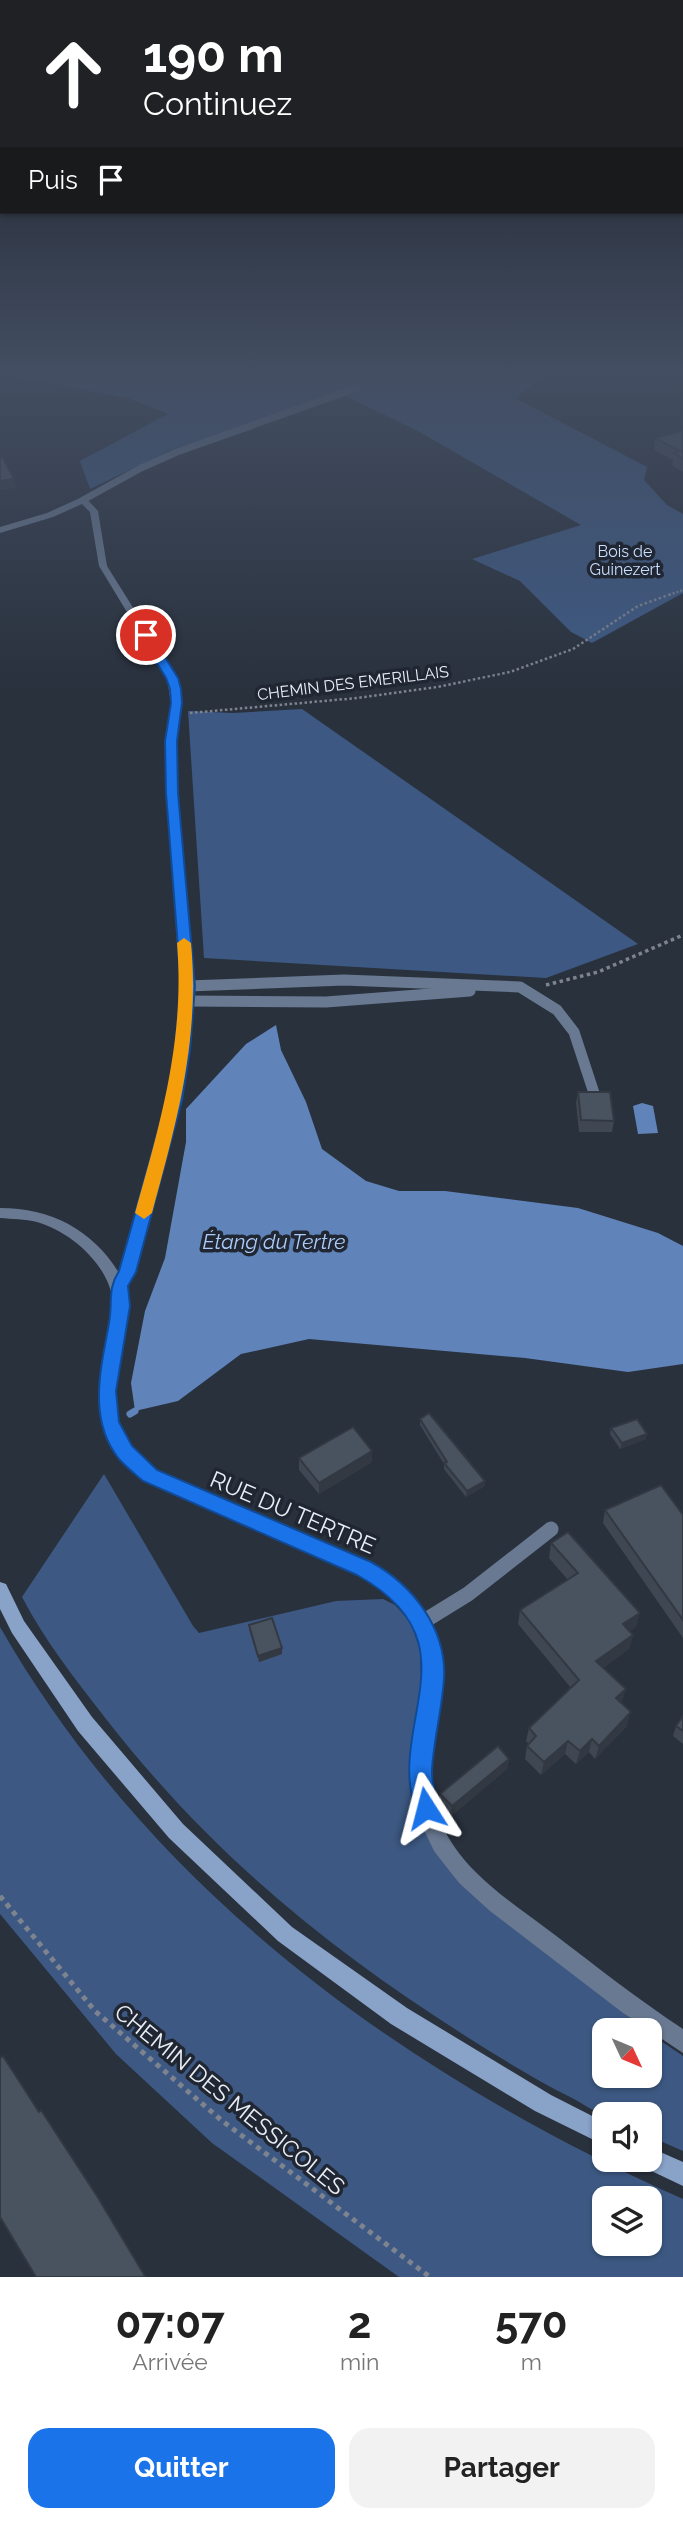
<!DOCTYPE html>
<html lang="fr">
<head>
<meta charset="utf-8">
<style>
  body { margin:0; font-family:Raleway,sans-serif; background:#f2f2f2; color:#222; height:100vh; display:flex; flex-direction:column; font-size:26px; white-space:nowrap }
  * { box-sizing:border-box; margin:0 }
  p { font-size:23px; color:#767676 }
  .icon { flex:none; width:38px; height:38px; fill:none; stroke:currentColor; stroke-width:2; stroke-linecap:round; stroke-linejoin:round }
  .map { position:relative; height:2277px; overflow:hidden }
  .sheet { display:flex; flex-direction:column; background:#fff; flex:1 }
  .sheet>* { flex:none }
  .guide { position:absolute; left:0px; top:0px; width:684px; height:214px; box-shadow:0 2px 5px #0004; background:#202124; color:#fff; overflow:hidden }
  .needle { width:46px; rotate:134deg }
  .fabs { position:absolute; left:592px; top:2018px; display:grid; gap:14px }
  .fabs a { display:grid; place-items:center; width:70px; height:70px; border-radius:14px; background:#fff; box-shadow:0 2px 5px #0004; font-size:35px }
  .pin { position:absolute; display:grid; place-items:center; width:60px; height:60px; color:#fff; margin:-30px; border:4px solid #fff; border-radius:50%; box-shadow:0 2px 7px #0007 }
  .me { position:absolute; width:77px; margin:-38px; rotate:351deg; stroke-linejoin:round; filter:drop-shadow(0 0 5px #0008) }
  .turn { display:flex; align-items:center; gap:24px; height:147px; padding:0 28px; font-size:32px }
  .turn .icon { width:91px; height:91px; stroke-width:2.5 }
  .turn b { display:block; font-size:49px; line-height:60px }
  .then { display:flex; align-items:center; height:66px; padding:0 28px; background:#0003; gap:14px; font-size:26px }
  .eta { display:flex; justify-content:space-evenly; align-items:center; height:119px; text-align:center }
  .eta b { font-size:42px; font-weight:700; line-height:49px }
  .action { display:flex; gap:14px; margin-top:auto; padding:14px 28px }
  .action a { flex:1; height:80px; border-radius:21px; background:#1a73e8; color:#fff; font-size:28px; font-weight:700; line-height:80px; text-align:center }
  .action a+a { background:#f2f2f2; color:#222 }
  .map>svg:first-child { display:block }
  .green { fill:#3d5983; fill-rule:evenodd }
  .water { fill:#6084ba }
  .lines { fill:none; stroke-linecap:round; stroke-linejoin:round }
  .stream { stroke:#6084ba; stroke-width:7 }
  .path-far3 { stroke:#7e848f; stroke-width:2; stroke-dasharray:2 2; stroke-linecap:butt }
  .path-far2 { stroke:#7e848f; stroke-width:2.5; stroke-dasharray:2.5 2.5; stroke-linecap:butt }
  .path-far1 { stroke:#7e848f; stroke-width:3.5; stroke-dasharray:3.5 3.5; stroke-linecap:butt }
  .path { stroke:#7e848f; stroke-width:5; stroke-dasharray:5 5; stroke-linecap:butt }
  .lane-far2 { stroke:#697991; stroke-width:7 }
  .lane-far1 { stroke:#697991; stroke-width:11 }
  .lane { stroke:#697991; stroke-width:15 }
  .street { fill:#697991; fill-rule:evenodd }
  .secondary { fill:#89a2c8; fill-rule:evenodd }
  .wall { fill:#3f4752 }
  .shaded-wall { fill:#333942 }
  .building { fill:#49525f; stroke:#333942; stroke-width:2 }
  .route { fill:#1a73e8; stroke:#114b97; stroke-width:2 }
  .slow { fill:#f59e0b }
  .labels { text-anchor:middle; dominant-baseline:central; stroke-width:7; stroke-linejoin:round; paint-order:stroke }
  .far-park-label { font-size:16px; fill:#cadfff; stroke:#202733 }
  .far-street-label { font-size:16px; fill:#e9eef6; stroke:#202733 }
  .water-label { font-size:21px; font-style:italic; fill:#abcbf8; stroke:#202733 }
  .near-street-label { font-size:23px; fill:#e9eef6; stroke:#202733 }
</style>
</head>
<body>
<div class="map">
<svg width="683" height="2277" viewBox="0 0 683 2277">
  <rect width="100%" height="100%" fill="#29313d"/>
  <path class="green" d="M 0,371 L 558,371 L 543,378 L 515,398 L 647,467 L 644,480 L 667,505 L 683,514 L 683,593 L 592,643 L 571,632 L 520,581 L 472,559 L 581,525 L 418,431 L 346,396 L 333,395 L 171,450 L 90,489 L 80,461 L 168,414 L 131,399 L 0,373 Z
    M 302,709 L 638,944 L 546,978 L 204,958 L 188,711 L 233,713 Z
    M 104,1474 L 193,1626 L 199,1633 L 336,1601 L 383,1599 L 395,1605 L 411,1623 L 420,1650 L 421,1684 L 410,1766 L 418,1815 L 429,1840 L 459,1883 L 645,2030 L 604,2030 L 604,2076 L 649,2076 L 649,2033 L 683,2056 L 683,2151 L 649,2136 L 649,2114 C 635,2114 615,2117 602,2114 C 593,2111 583,2104 574,2099 C 536,2080 500,2058 464,2035 C 323,1945 209,1851 106,1719 C 75,1679 45,1641 22,1597 Z
    M 0,1627 C 153,1894 407,2076 683,2199 L 683,2277 L 399,2277 L 212,2143 L 116,2054 L 0,1914 ZM 649,2198 L 649,2244 L 604,2244 L 604,2198 Z"/>
  <path class="water" d="M 276,1025 L 281,1050 L 306,1102 L 322,1149 L 366,1181 L 399,1191 L 445,1191 L 578,1208 L 658,1233 L 683,1246 L 683,1364 L 628,1372 L 525,1358 L 309,1339 L 241,1354 L 178,1401 L 135,1411 L 131,1383 L 145,1311 L 165,1258 L 186,1142 L 186,1109 L 246,1044 Z
    M 642,1103 L 653,1106 L 658,1133 L 638,1134 L 633,1106 Z"/>
  <g class="lines">
    <path class="stream" d="M 130,1414 L 135,1411"/>
    <path class="path-far3" d="M 370,382 L 397,371
      M 669,595 L 683,590"/>
    <path class="path-far2" d="M 190,713 L 357,698 L 437,687 L 510,672 L 573,649 L 638,606 L 674,593"/>
    <path class="path-far1" d="M 546,985 L 598,972 L 683,935"/>
    <path class="path" d="M 0,1896 L 95,2011 L 221,2120 L 430,2277"/>
    <path class="lane-far2" d="M 83,500 L 141,468 L 177,452 L 357,388"/>
    <path class="lane-far1" d="M 188,986 L 344,980 L 520,987 L 557,1010 L 574,1032 L 594,1093
      M 187,1001 L 326,1002 L 470,991"/>
    <path class="lane" d="M 421,1623 L 468,1594 L 551,1529"/>
    <path class="street" d="M 80,498 L 86,498 L 98,511 L 107,566 L 177,678 L 181,703 L 176,741 L 177,793 L 193,1001 L 182,1100 L 136,1272 C 133,1276 129,1281 127,1286 C 125,1292 129,1313 127,1323 C 119,1363 105,1415 133,1449 C 144,1462 158,1470 172,1479 C 216,1497 260,1516 304,1534 C 336,1548 387,1565 410,1592 C 433,1619 441,1649 440,1685 C 439,1732 422,1779 442,1825 C 464,1874 515,1904 555,1935 C 597,1967 639,2000 683,2029 L 683,2053 L 623,2013 L 490,1911 L 459,1883 L 434,1851 L 422,1826 L 413,1790 L 412,1755 L 421,1688 L 422,1656 L 415,1628 L 396,1601 L 358,1574 L 160,1489 C 98,1449 95,1417 106,1347 C 109,1333 114,1318 113,1304 C 111,1267 72,1232 37,1222 C 25,1219 12,1219 0,1218 L 0,1208 C 51,1208 93,1230 119,1273 L 168,1100 L 181,1001 L 167,793 L 166,741 L 171,703 L 167,678 L 99,566 L 90,512 L 82,504 L 53,517 L 0,533 L 0,527 L 47,513 Z"/>
    <path class="secondary" d="M 0,1582 L 6,1584 L 24,1621 L 92,1717 L 183,1824 L 292,1927 L 407,2008 L 551,2095 L 604,2122 L 604,2145 L 535,2111 L 391,2024 L 278,1941 L 169,1838 L 78,1731 L 12,1633 L 0,1609 Z
      M 649,2147 L 683,2162 L 683,2186 L 641,2166 L 638,2160 L 649,2160 Z"/>
  </g>
  <path class="wall" d="M 683,431 L 683,472 L 672,465 L 673,460 L 654,450 L 655,438 Z
    M 578,1092 L 614,1121 L 612,1132 L 579,1132 L 576,1103 Z
    M 420,1419 L 485,1486 L 466,1497 L 444,1469 L 444,1464 L 420,1425 Z
    M 611,1428 L 646,1439 L 620,1449 L 610,1434 Z
    M 299,1458 L 372,1462 L 319,1494 L 299,1470 Z
    M 605,1510 L 683,1515 L 683,1638 L 603,1523 Z
    M 551,1543 L 636,1627 L 630,1631 L 633,1635 L 629,1649 L 603,1668 L 622,1702 L 621,1703 L 627,1726 L 595,1759 L 589,1752 L 576,1764 L 565,1754 L 541,1775 L 525,1759 L 527,1746 L 529,1744 L 526,1741 L 529,1728 L 571,1688 L 518,1624 L 520,1610 L 568,1580 L 549,1558 Z
    M 249,1625 L 282,1654 L 259,1662 L 249,1630 Z
    M 683,1716 L 683,1744 L 673,1736 L 676,1726 Z
    M 509,1759 L 507,1769 L 451,1816 L 439,1803 L 440,1794 Z"/>
  <path class="shaded-wall" d="M 14,479 L 16,488 L 0,490 L 0,481 Z
    M 647,1434 L 646,1439 L 620,1449 L 622,1443 Z
    M 372,1451 L 372,1462 L 319,1494 L 319,1483 Z
    M 485,1481 L 485,1486 L 466,1497 L 467,1491 Z
    M 640,1613 L 636,1627 L 620,1638 L 623,1624 Z
    M 633,1635 L 629,1649 L 593,1675 L 596,1661 Z
    M 282,1648 L 282,1654 L 259,1662 L 258,1656 Z
    M 626,1689 L 622,1702 L 613,1712 L 616,1698 Z
    M 631,1712 L 627,1726 L 595,1759 L 599,1746 Z
    M 592,1739 L 589,1752 L 576,1764 L 580,1751 Z
    M 568,1741 L 565,1754 L 541,1775 L 544,1762 Z
    M 509,1759 L 507,1769 L 451,1816 L 452,1806 Z"/>
  <path class="building" d="M 683,431 L 683,459 L 674,453 L 680,451 L 655,438 Z
    M 0,458 L 3,458 L 14,479 L 0,481 Z
    M 578,1092 L 610,1092 L 614,1121 L 581,1120 Z
    M 429,1413 L 485,1481 L 467,1491 L 444,1463 L 447,1462 L 420,1419 Z
    M 637,1419 L 647,1434 L 622,1443 L 611,1428 Z
    M 353,1427 L 372,1451 L 319,1483 L 299,1458 Z
    M 661,1485 L 683,1515 L 683,1620 L 605,1510 Z
    M 568,1532 L 640,1613 L 623,1624 L 633,1635 L 596,1661 L 626,1689 L 616,1698 L 631,1712 L 599,1746 L 592,1739 L 580,1751 L 568,1741 L 544,1762 L 527,1746 L 536,1736 L 529,1728 L 579,1680 L 520,1610 L 578,1573 L 551,1543 Z
    M 272,1618 L 282,1648 L 258,1656 L 249,1625 Z
    M 683,1716 L 683,1731 L 676,1726 Z
    M 498,1746 L 509,1759 L 452,1806 L 440,1794 Z
    M 3,2056 L 39,2112 L 41,2110 L 97,2196 L 145,2276 L 143,2277 L 36,2277 L 0,2217 L 0,2058 Z"/>
  <linearGradient id="sky" x2="0" y2="1"><stop stop-color="#171b22"/><stop offset="0.54" stop-color="#434e62"/><stop offset="1" stop-color="#434e62" stop-opacity="0"/></linearGradient>
  <rect width="683" height="690" fill="url(#sky)"/>
  <path class="route" d="M 142,633 L 150,633 L 178,678 L 181,689 L 182,703 L 177,741 L 178,793 L 195,986 L 190,1050 L 182,1100 L 136,1272 L 128,1286 L 130,1306 L 116,1391 L 119,1422 L 132,1446 L 157,1470 L 371,1562 C 413,1585 447,1629 444,1679 C 442,1709 434,1739 432,1769 C 431,1785 440,1801 434,1816 L 426,1820 L 418,1816 C 381,1728 481,1644 357,1575 L 143,1481 C 135,1474 126,1467 119,1459 C 87,1419 101,1368 109,1323 C 113,1301 107,1290 119,1271 L 167,1100 L 175,1050 L 181,986 L 166,793 L 165,741 L 171,703 L 170,689 L 166,678 L 140,635 Z"/>
  <path class="slow" d="M 184,938 L 191,943 C 200,1039 177,1121 152,1213 L 144,1219 L 135,1213 C 161,1121 185,1039 177,943 Z"/>
  <g class="labels">
    <g class="far-park-label">
      <text x="625" y="551">Bois de<tspan x="625" dy="18">Guinezert</tspan></text>
    </g>
    <g class="far-street-label">
      <text transform="translate(353 683) rotate(-7)">CHEMIN DES EMERILLAIS</text>
    </g>
    <g class="water-label">
      <text x="274" y="1241">Étang du Tertre</text>
    </g>
    <g class="near-street-label">
      <text transform="translate(293 1512) rotate(23)">RUE DU TERTRE</text>
      <text transform="translate(230 2099) rotate(39)">CHEMIN DES MESSICOLES</text>
    </g>
  </g>
</svg>
<div class="fabs">
<a><svg class="needle" viewBox="-14 -14 28 28"><path d="M0-13l5 13h-10z" fill="#e53935"/><path d="M0 13l5-13h-10z" fill="#767676"/></svg></a>
<a><svg class="icon" aria-label="sound" viewBox="0 0 24 24"><path d="M4 9h4l5-4v14l-5-4H4zM17 9q2 3 0 6"/></svg></a>
<a><svg class="icon" aria-label="layers" viewBox="0 0 24 24"><path d="M12 4l9 5-9 5-9-5zM3 14l9 5 9-5"/></svg></a>
</div>
<div class="pin" style="left:146px;top:635px;background:#d93025"><svg class="icon" aria-label="arrive" viewBox="0 0 24 24"><path d="M6 21V4h12l-3 4 3 4H6"/></svg></div>
<svg class="me" style="left:426px;top:1808px" viewBox="-20 -20 40 40"><path d="M0-17L14 15 0 8-14 15z" fill="#1a73e8" stroke="#fff" stroke-width="4"/></svg>
<div class="guide">
<div class="turn"><svg class="icon" aria-label="ahead" viewBox="0 0 24 24"><path d="M12 20V5M6 11l6-6 6 6"/></svg><div><b>190 m</b>Continuez</div></div>
<div class="then">Puis<svg class="icon" aria-label="arrive" viewBox="0 0 24 24"><path d="M6 21V4h12l-3 4 3 4H6"/></svg></div>
</div>
</div>
<section class="sheet">
<div class="eta">
<div><b>07:07</b><p>Arrivée</p></div>
<div><b>2</b><p>min</p></div>
<div><b>570</b><p>m</p></div>
</div>
<div class="action"><a>Quitter</a><a>Partager</a></div>
</section>
</body>
</html>
